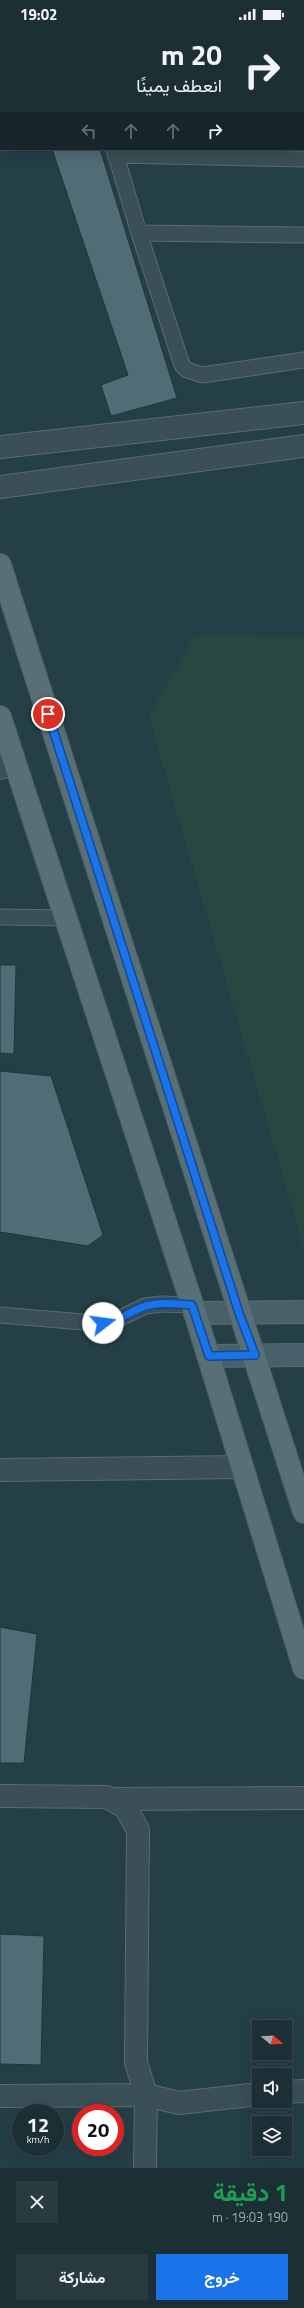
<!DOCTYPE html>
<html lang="ar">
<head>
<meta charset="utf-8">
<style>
  body { margin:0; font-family:"Titillium Web",Vazirmatn,sans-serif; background:#293b41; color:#f1f3f6; direction:rtl; height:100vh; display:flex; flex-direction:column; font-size:15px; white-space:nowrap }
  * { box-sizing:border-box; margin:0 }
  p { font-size:13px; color:#a0a9ad }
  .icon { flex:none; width:22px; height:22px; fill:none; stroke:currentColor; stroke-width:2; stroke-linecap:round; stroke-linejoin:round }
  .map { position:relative; height:2140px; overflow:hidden; direction:ltr }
  .drawer { display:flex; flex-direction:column; background:#1c2f35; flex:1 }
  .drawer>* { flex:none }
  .banner { position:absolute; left:0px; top:0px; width:304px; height:122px; box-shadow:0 4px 16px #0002,0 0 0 1px #3a4a50; direction:rtl; background:#1c2f35; color:#f1f3f6; overflow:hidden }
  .needle { width:26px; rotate:108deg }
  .tools { position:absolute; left:252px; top:1992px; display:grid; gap:8px }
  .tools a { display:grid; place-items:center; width:40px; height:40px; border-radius:0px; background:#1c2f35; box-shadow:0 4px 16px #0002,0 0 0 1px #3a4a50; font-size:20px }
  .speed { position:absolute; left:12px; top:2076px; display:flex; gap:8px; font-size:20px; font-weight:700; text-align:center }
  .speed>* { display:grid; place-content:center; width:52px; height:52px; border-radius:50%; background:#1c2f35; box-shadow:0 4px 16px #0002,0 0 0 1px #3a4a50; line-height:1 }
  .speed small { font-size:10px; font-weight:400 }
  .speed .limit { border:6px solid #d22; background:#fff; color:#111 }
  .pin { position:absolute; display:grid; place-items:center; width:34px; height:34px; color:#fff; margin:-17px; border:2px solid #fff; border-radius:50%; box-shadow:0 1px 4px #0007 }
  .me { position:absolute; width:44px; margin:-22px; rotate:75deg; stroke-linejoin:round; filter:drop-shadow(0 0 3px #0008) }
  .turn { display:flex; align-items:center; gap:14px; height:84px; padding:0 16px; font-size:18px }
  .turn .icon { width:52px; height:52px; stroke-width:2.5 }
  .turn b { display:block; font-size:28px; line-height:34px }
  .lanes { display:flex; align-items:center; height:38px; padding:0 16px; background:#0003; justify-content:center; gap:20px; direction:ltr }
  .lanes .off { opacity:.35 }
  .round { display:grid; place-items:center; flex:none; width:42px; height:42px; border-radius:0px; background:#293b41 }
  .summary { display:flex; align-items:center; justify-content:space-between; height:68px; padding:0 16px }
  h1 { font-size:24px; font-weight:700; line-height:30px; color:#1e9e55 }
  .action { display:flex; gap:8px; margin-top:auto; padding:8px 16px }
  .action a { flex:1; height:46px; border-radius:0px; background:#1a73e8; color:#fff; font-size:16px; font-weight:700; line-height:46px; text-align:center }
  .action a+a { background:#293b41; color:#f1f3f6 }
  .status { display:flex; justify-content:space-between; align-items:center; height:28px; padding:0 20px; background:#1c2f35; direction:ltr }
  .status svg { height:11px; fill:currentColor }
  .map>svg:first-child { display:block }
  .green { fill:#274840 }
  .building { fill:#516c74; stroke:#20363d }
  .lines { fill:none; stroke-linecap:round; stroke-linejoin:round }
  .lane-casing { stroke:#596c73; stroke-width:17 }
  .street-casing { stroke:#596c73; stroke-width:24 }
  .secondary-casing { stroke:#596c73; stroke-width:24 }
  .primary-casing { stroke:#475b62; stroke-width:24 }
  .lane { stroke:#3a4f56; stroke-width:15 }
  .street { stroke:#3a4f56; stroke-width:22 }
  .secondary { stroke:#486069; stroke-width:22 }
  .primary { stroke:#586f76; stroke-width:22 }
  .route-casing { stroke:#114b97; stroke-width:10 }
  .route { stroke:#1a73e8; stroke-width:7 }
</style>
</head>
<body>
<div class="status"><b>19:02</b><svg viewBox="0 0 49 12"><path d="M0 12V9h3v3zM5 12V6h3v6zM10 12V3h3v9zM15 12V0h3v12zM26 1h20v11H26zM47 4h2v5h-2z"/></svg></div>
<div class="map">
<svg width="304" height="2140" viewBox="0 0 304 2140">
  <rect width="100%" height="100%" fill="#253f47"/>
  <path class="green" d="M 195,608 L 304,609 L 304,1220 L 149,689 Z"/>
  <path class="building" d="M 11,0 L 63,0 L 63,1 L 12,1 Z
    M 52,121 L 100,121 L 177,370 L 111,388 L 101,357 L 128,347 Z
    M 0,937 L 16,937 L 14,1026 L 0,1025 Z
    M 0,1043 L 51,1048 L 103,1207 L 88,1218 L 0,1204 Z
    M 0,1599 L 37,1606 L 24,1735 L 0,1735 Z
    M 0,1906 L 44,1908 L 41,2037 L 0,2036 Z"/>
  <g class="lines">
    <g class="lane-casing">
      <path id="lane" d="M 78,0 L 78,1
        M 298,0 L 304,0
        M 303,64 L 304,64
        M 114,121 L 139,205 L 182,337 L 187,342 L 202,347 L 304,332
        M 115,127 L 304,131
        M 139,205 L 304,207
        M 0,889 L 65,890
        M 0,1287 L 95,1295 L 112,1294 L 145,1278 L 161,1276 L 192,1277"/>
    </g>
    <g class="street-casing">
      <path id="street" d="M 0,419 L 304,385
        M 0,459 L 304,418
        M 0,740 L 14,736
        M 0,1442 L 242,1439
        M 0,1768 L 107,1769 L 125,1779 L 138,1802 L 136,2034 L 146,2067 L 0,2068
        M 110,1771 L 304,1770
        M 285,2064 L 304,2063
        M 145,2140 L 146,2067 L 179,2075 L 259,2066"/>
    </g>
    <g class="secondary-casing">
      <path id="secondary" d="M 195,1285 L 304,1284
        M 209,1328 L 304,1327"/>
    </g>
    <g class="primary-casing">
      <path id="primary" d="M 0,537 L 304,1484
        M 0,689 L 195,1285 L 304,1640"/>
    </g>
    <use href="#lane" class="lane"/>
    <use href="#street" class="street"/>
    <use href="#secondary" class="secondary"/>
    <use href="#primary" class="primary"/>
  </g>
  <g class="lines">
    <g class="route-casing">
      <path id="route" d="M 48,686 L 239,1285 L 255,1327 L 209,1328 L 192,1277 C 177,1276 161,1274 146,1278 C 131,1282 120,1294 103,1295"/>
    </g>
    <use href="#route" class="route"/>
  </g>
</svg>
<div class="tools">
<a><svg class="needle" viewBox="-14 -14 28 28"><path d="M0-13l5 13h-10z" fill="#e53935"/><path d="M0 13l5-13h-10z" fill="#a0a9ad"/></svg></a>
<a><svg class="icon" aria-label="sound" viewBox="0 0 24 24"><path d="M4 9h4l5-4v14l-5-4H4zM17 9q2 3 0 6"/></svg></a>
<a><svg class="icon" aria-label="layers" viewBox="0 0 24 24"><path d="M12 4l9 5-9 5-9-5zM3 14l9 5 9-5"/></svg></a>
</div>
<div class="speed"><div>12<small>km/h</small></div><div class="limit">20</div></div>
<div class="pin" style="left:48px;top:686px;background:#d93025"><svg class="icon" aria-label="arrive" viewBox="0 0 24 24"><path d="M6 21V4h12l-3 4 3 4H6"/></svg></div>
<svg class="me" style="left:103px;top:1295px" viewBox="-20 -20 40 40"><circle r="19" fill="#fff"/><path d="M0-13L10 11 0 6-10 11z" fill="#1a73e8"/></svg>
<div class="banner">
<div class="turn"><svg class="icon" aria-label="right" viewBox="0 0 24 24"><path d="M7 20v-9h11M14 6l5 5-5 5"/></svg><div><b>20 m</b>انعطف يمينًا</div></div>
<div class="lanes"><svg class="icon off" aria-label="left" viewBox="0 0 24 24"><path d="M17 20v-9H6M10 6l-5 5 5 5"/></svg><svg class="icon off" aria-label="ahead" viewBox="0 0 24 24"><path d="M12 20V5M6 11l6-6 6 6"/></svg><svg class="icon off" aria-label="ahead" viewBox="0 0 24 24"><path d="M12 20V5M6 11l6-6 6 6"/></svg><svg class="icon" aria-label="right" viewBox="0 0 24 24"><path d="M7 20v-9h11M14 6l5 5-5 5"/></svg></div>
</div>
</div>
<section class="drawer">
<div class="summary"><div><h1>1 دقيقة</h1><p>190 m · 19:03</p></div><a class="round"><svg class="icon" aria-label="close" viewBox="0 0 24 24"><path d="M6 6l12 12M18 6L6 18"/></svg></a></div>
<div class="action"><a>خروج</a><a>مشاركة</a></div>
</section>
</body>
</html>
